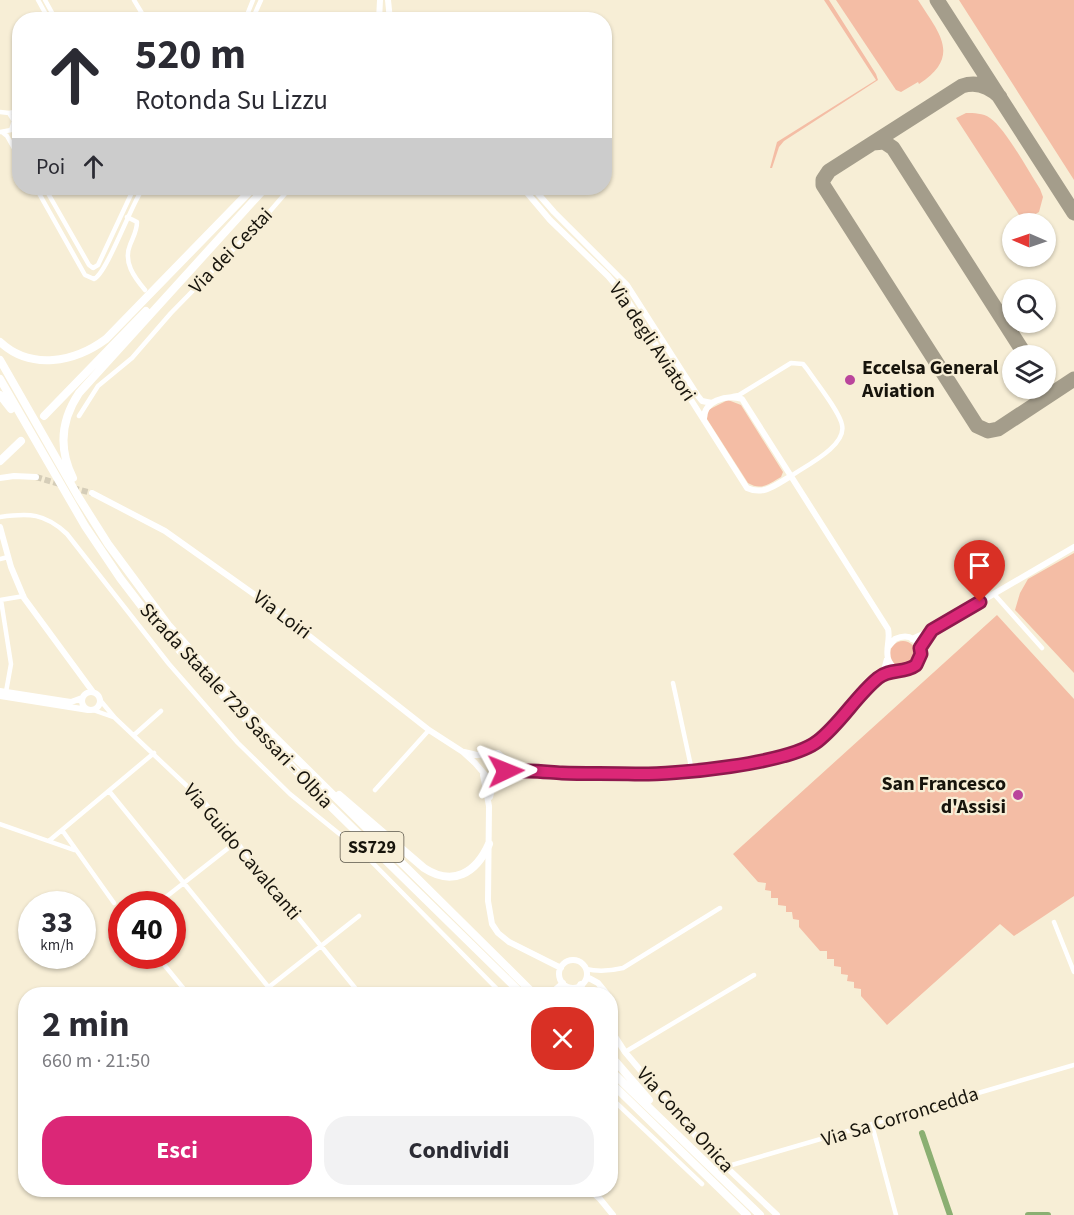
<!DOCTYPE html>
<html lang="it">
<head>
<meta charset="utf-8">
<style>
  body { margin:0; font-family:"Source Sans 3",sans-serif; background:#f2f2f3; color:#2b2b33; height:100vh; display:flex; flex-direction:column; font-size:22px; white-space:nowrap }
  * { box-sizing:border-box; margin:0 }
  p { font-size:20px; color:#7c7c81 }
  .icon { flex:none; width:33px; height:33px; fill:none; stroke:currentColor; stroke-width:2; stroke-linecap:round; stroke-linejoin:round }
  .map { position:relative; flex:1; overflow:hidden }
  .panel { position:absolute; left:18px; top:987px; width:600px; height:210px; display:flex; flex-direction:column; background:#fff; border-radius:24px; box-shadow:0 2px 4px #0004 }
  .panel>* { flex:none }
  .guide { position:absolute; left:12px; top:12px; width:600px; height:183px; border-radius:24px; box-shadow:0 2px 4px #0004; background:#fff; color:#2b2b33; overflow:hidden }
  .needle { width:39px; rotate:272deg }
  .tools { position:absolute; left:1002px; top:213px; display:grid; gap:12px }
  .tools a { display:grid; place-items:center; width:54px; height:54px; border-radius:50%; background:#fff; box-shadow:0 2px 4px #0004; font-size:30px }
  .speed { position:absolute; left:18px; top:891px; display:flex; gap:12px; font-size:30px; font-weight:700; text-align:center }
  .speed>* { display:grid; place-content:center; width:78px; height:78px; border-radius:50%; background:#fff; box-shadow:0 2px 4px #0004; line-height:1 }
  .speed small { font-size:15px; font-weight:400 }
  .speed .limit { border:9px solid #d22; background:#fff; color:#111 }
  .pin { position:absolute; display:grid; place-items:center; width:51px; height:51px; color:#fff; margin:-62px -26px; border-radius:50% 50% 50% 0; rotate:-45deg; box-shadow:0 0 6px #0007 }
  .pin .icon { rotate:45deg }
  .me { position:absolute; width:66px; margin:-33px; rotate:88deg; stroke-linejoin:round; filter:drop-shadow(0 0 4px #0008) }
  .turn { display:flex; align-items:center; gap:21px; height:126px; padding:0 24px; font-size:27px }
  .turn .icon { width:78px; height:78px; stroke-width:2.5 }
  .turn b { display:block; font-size:42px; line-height:51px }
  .then { display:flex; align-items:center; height:57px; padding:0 24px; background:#0003; gap:12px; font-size:22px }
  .round { display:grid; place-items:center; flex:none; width:63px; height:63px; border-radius:24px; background:#f2f2f3 }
  .overview { display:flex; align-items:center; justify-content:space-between; height:102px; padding:0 24px }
  h1 { font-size:36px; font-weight:700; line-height:45px }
  .button { display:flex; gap:12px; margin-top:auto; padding:12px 24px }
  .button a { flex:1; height:69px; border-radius:24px; background:#db2777; color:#fff; font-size:24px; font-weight:700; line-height:69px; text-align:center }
  .button a+a { background:#f2f2f3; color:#2b2b33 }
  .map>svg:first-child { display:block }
  .green { fill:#f4bda5 }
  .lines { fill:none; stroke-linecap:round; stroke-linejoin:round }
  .canal { stroke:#8baf72; stroke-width:6 }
  .taxiway { stroke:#a49d8b; stroke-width:15 }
  .secondary-tunnel { stroke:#d5cdb8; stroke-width:6; stroke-dasharray:6 3; stroke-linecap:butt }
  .street { stroke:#fff; stroke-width:4.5 }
  .secondary { stroke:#fff; stroke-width:6 }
  .highway { stroke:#fff; stroke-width:8 }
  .route-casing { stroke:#8e194d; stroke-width:15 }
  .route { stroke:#db2777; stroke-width:10 }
  .poi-dot { fill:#ba459c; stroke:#f7eed6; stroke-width:2 }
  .labels { text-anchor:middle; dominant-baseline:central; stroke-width:4.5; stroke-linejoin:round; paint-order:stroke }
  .shield { fill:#f7eed6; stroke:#5a5549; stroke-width:1.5 }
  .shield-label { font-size:18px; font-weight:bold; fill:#17140c }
  .street-label { font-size:20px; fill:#17140c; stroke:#f7eed6 }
  .poi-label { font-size:20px; font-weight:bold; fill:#17140c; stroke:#f7eed6; text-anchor:start }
</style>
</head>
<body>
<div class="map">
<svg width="1074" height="1215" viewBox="0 0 1074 1215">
  <rect width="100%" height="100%" fill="#f7eed6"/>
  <path class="green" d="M 824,0 L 829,0 L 876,74 L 878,80 L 784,141 L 779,147 L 772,168 L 770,168 L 777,142 L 876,80 Z
    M 836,0 L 918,0 C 939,33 962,56 919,84 L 918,82 L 901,92 L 896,90 Z
    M 959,0 L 1074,0 L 1074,180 Z
    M 966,113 C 974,113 983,113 990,118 C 1005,128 1029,172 1040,189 L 1043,197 L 1039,212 L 1023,221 L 956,118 Z
    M 728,400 L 741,405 L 783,472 L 781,477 C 769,484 761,491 748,483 L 707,419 L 708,410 Z
    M 1074,553 L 1074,673 L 1015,610 L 1020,593 L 1028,579 Z
    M 997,615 L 1074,699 L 1074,896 L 1014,936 L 1000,924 L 887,1025 L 861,996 L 861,989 L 854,988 L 854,982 L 847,981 L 848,975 L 841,974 L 841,967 L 834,966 L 834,959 L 827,959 L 827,951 L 820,951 L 799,927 L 799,920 L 793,919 L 792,912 L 786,912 L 786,906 L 778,905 L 778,898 L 771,898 L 771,891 L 765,890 L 766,883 L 758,882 L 733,854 Z
    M890 654a13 13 0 1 1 26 0a13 13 0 1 1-26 0Z"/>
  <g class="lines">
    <path class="canal" d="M 922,1133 L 950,1215
      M 1028,1215 L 1048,1215"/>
    <path class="taxiway" d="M 937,0 L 1074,213
      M 1000,97 C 989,86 977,81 962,86 L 829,171 L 823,180 L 823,185 L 977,426 L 988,431 L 998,429 L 1074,379
      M 873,143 L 884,142 L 893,148 L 1026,356"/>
    <path class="secondary-tunnel" d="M 36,477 L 63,485
      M 73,488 L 92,493"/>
    <path class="street" d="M 38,0 L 49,20
      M 45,0 L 56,20
      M 134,0 L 146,20
      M 245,20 L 253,0
      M 252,20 L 261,0
      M 0,112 L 9,113 L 14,121 L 11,130 L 0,132
      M 9,113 L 20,111
      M 14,127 L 20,141
      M 2,132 L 7,136 L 20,159
      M 36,188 L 85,275 L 94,279 C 107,273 131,205 143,188
      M 45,188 L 89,265 L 93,268 L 98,265 L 134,188
      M 127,217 L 137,222 C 137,231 133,237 130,245 C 123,262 134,277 145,290
      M 733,396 L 739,395 L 791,363 L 803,364 L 807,369 C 815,381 840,412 842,425 C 847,446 805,466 791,476
      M 79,416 L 98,386 L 132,358 L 171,313 L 265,217 L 290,188
      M 0,517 C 29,513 45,513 67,534 L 169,664 L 238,743 L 290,794 L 363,853 L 502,994
      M 0,559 L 8,557
      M 994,594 L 1042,648
      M 0,600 L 24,596
      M 1,600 L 11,664 L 6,692
      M 673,683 L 692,771
      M 100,700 L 115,718 L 205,803 L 360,994
      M 93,710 L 113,717
      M 134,735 L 161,711
      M 375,790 L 429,730
      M 109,791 L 274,994
      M 0,824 L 74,850
      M 62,830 L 114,903
      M 50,840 L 154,753
      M 157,904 L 236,842
      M 1054,922 L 1074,972
      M 157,956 L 188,994
      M 586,969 C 599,972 610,971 623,968 L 720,908
      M 260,994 L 359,916
      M 625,1052 L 754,975
      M 610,1097 L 702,1184
      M 872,1125 L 896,1215
      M 725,1167 L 1074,1065"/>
    <path class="secondary" d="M 388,0 L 390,20
      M 379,20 L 380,0
      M 523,188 L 550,220 L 608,276 L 625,296 L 747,488 C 764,496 777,484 791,476
      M 533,188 L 554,212 L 627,285 L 698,396 L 702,401 L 712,403
      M 704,420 C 703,401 726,394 742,399 L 888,629 C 891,640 884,652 889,661 C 891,665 895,669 899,670 C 928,678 927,625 895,639 L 888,647
      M 0,478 L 14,476 L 36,477
      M 92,493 L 165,531 L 279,612 L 429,730 L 463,752 L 475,763 L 488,778 L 496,779 L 507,773 L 528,771
      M 0,527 L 11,567 L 24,598 L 93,692
      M 912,639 L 932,630 L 1074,547
      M 919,647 L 932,631
      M 0,691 L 64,701 L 71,702 L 82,698
      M82 701a9 9 0 1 1 18 0a9 9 0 1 1-18 0Z
      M 0,696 L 88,710
      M 464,752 L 477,755 L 498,753 L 511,764 L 528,771 L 642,774 L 686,772 L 796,753 L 818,742 L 836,725 L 884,670 L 887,659
      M 483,775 L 489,806 L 488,901 L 492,924 L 498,933 L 509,942 L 561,968
      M 490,797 L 493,786 L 500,777
      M559 974a14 14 0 1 1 28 0a14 14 0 1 1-28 0Z
      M 587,977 L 598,983 L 607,994
      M 550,994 L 563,983
      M 610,1014 L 614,1035 L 625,1052 L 705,1147 L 777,1215
      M 590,1190 L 600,1199 L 613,1215"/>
    <path class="highway" d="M 0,342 C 31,371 75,362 106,339 L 253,188
      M 0,360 L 79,498 L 108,544 L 168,625 L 219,682 L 534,994
      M 0,379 L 85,526 L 120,578 L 159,629 L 323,799 L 522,994
      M 0,395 L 11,409
      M 44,416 L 146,311
      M 0,461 L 21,441
      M 73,478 C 58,448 61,420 79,393 L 265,188
      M 339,795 L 424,868 C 453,887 476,873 489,844
      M 578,994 L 581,985
      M 610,1055 L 649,1100
      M 610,1070 L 760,1215
      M 610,1082 L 747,1215"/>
  </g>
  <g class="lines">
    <g class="route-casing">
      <path id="route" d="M 506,771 L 503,775 C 522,768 543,772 562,773 C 586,774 611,773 635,774 C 674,775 789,764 818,741 C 841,723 856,696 878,678 C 890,668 904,674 916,665 L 921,654 L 920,648 L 932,630 L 980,602"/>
    </g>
    <use href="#route" class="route"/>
  </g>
  <g class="poi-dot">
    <circle cx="850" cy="380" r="6"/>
    <circle cx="1018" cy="795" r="6"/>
  </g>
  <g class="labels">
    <rect class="shield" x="340.5" y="832" width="63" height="30" rx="4.5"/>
    <g class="shield-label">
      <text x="372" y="847">SS729</text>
    </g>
    <g class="street-label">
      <text transform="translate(231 251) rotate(-46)">Via dei Cestai</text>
      <text transform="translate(652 342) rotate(56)">Via degli Aviatori</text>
      <text transform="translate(282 615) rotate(37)">Via Loiri</text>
      <text transform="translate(236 706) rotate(47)">Strada Statale 729 Sassari - Olbia</text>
      <text transform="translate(242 852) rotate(50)">Via Guido Cavalcanti</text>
      <text transform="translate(900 1117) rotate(-17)">Via Sa Corroncedda</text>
      <text transform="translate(685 1120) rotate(48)">Via Conca Onica</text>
    </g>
    <g class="poi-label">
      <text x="862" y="368">Eccelsa General<tspan x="862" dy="23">Aviation</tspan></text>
      <text x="1006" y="784" text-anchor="end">San Francesco<tspan x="1006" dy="23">d'Assisi</tspan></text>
    </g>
  </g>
</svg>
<div class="tools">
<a><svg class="needle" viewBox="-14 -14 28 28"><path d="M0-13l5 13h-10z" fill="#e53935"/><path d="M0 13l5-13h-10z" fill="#7c7c81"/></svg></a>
<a><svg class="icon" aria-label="search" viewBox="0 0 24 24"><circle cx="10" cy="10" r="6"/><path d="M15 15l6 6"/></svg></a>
<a><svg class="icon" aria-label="layers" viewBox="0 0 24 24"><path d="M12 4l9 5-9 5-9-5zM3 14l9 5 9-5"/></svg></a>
</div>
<div class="speed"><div>33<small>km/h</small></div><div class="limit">40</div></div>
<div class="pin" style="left:980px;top:602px;background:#d93025"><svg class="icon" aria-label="arrive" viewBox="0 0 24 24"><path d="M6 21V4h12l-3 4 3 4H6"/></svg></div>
<svg class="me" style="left:506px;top:771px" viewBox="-20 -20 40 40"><path d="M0-17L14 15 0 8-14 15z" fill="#db2777" stroke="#fff" stroke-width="4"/></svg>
<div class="guide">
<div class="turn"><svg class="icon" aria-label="ahead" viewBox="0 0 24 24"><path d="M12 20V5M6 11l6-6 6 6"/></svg><div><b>520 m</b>Rotonda Su Lizzu</div></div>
<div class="then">Poi<svg class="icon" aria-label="ahead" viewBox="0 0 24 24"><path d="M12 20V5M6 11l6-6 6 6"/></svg></div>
</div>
<section class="panel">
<div class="overview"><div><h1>2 min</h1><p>660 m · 21:50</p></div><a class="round" style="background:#d93025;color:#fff"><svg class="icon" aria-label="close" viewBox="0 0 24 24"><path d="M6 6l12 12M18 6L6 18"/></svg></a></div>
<div class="button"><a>Esci</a><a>Condividi</a></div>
</section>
</div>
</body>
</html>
